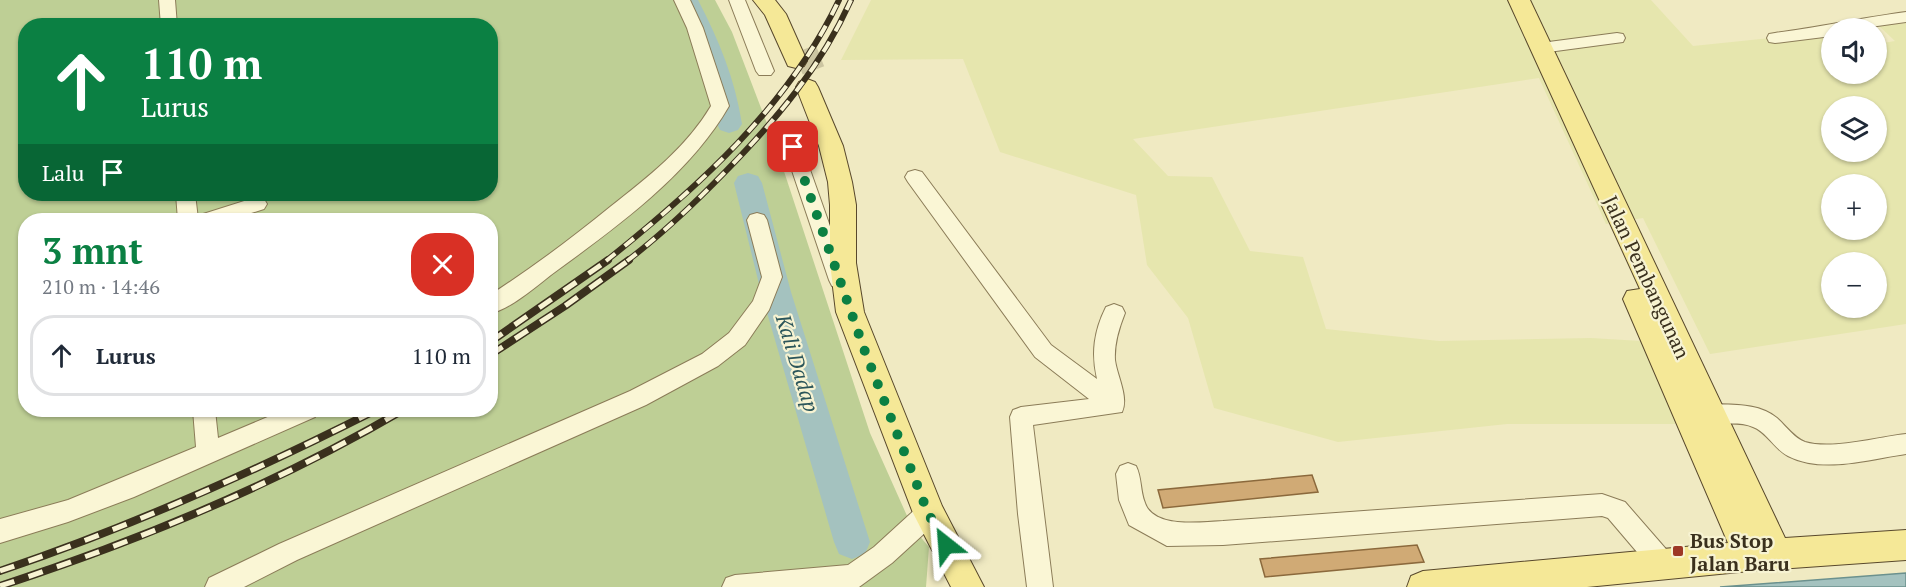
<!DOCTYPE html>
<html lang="id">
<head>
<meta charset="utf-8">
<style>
  body { margin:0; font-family:"PT Serif",serif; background:#f6f6f7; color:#1f2937; height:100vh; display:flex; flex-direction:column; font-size:22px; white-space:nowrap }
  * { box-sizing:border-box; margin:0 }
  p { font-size:20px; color:#747a83 }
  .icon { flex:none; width:33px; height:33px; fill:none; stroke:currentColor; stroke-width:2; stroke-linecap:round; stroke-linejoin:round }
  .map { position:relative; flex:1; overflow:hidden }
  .details { position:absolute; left:18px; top:213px; width:480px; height:204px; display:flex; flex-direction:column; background:#fff; border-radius:24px; box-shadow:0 2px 4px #0004 }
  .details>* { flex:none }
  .guide { position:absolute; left:18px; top:18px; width:480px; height:183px; border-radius:24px; box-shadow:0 2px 4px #0004; background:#0b8043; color:#fff; overflow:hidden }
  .buttons { position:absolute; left:1821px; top:18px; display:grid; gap:12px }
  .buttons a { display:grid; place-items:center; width:66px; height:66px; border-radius:50%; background:#fff; box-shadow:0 2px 4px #0004; font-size:30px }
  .pin { position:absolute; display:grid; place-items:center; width:51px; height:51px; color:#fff; margin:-26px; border-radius:12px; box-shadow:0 3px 9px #0006 }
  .me { position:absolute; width:66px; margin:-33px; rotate:332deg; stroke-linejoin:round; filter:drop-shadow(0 0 4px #0008) }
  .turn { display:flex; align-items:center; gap:21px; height:126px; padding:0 24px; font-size:27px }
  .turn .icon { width:78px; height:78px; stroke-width:2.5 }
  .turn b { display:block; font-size:42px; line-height:51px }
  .then { display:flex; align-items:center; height:57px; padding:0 24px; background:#0003; gap:12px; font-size:22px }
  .round { display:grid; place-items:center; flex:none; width:63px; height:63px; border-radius:24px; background:#f6f6f7 }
  .headline { display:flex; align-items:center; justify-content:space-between; height:102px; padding:0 24px }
  h1 { font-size:36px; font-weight:700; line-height:45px; color:#0b8043 }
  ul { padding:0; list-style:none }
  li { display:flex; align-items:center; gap:18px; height:81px; margin:0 12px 9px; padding:0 12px; border:3px solid #e0e1e3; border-radius:24px }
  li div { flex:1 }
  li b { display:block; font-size:22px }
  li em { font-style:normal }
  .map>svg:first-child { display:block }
  .farmland { fill:#e6e6ae; fill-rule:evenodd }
  .green { fill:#becf95; fill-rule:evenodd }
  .water { fill:#a4c2bf; stroke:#6b918e; stroke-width:1.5 }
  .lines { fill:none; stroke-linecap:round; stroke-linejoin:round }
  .river { fill:#a4c2bf; fill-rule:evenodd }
  .building { fill:#d0aa75; stroke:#8b693c; stroke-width:1.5 }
  .major-tunnel { stroke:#ccc5a1; stroke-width:23; stroke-dasharray:23 12; stroke-linecap:butt }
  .minor-casing { stroke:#8b7c58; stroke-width:2 }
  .major-casing { stroke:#58482c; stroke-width:2 }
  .minor { fill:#faf6d5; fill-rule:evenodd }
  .major { fill:#f5e897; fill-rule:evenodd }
  .rail-far1-casing { stroke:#3a301d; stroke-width:6 }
  .rail-casing { stroke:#3a301d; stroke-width:8 }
  .rail-far1 { stroke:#f7f3d2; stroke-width:4; stroke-dasharray:12; stroke-linecap:butt }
  .rail { stroke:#f7f3d2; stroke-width:5; stroke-dasharray:15; stroke-linecap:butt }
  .route { stroke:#0b8043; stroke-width:10; stroke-dasharray:0 18 }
  .poi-dot { fill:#9d3825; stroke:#f7f3d2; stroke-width:2 }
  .labels { text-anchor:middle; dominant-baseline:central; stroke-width:4.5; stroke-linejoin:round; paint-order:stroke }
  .street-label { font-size:20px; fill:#3a301d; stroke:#f7f3d2 }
  .poi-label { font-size:20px; font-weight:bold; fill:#3a301d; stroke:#f7f3d2; text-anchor:start }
  .water-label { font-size:21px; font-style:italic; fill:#2b555a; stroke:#f7f3d2 }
</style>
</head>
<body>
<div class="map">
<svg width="1906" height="587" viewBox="0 0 1906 587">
  <rect width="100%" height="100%" fill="#f0eac2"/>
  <path class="farmland" d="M 871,0 L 1651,0 L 1693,46 L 1828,32 L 1831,35 L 1832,74 L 1876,74 L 1877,44 L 1895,41 L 1879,26 L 1906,23 L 1906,324 L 1710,354 L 1643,218 L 1606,224 L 1539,78 L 1133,139 L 1168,176 L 1212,177 L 1250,251 L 1303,257 L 1326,329 L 1439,341 L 1591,338 L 1658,342 L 1694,424 L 1507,424 L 1338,442 L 1214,408 L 1188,318 L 1147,265 L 1136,195 L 1000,152 L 963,59 L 841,60 ZM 1832,106 L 1876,106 L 1876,152 L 1832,152 ZM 1832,184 L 1876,184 L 1876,230 L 1832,230 ZM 1832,262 L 1876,262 L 1876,308 L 1832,308 Z"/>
  <path class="green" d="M 0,0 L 715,0 L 732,32 L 776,147 L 870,433 L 912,527 L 929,547 L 926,587 L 0,587 ZM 26,26 L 490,26 L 490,194 L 26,194 ZM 26,220 L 490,220 L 490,410 L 26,410 Z"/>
  <path class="water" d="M 1906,573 L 1906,587 L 1720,587 Z"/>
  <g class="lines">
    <path class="river" d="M 674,0 L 698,0 C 719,40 735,79 742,124 L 738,130 L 729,133 L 720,130 C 711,115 712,92 707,75 C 699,49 687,24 674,0 Z
      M 748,173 L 758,176 L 762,183 L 791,292 L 870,542 L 865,554 L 852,559 L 839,554 L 834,542 L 761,292 L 734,183 L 738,176 Z"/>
  </g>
  <path class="building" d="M 1312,475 L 1318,492 L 1163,508 L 1158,490 Z
    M 1417,545 L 1424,562 L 1265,577 L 1260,559 Z"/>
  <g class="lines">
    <path class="major-tunnel" d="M 805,49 L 816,77"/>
    <g class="minor-casing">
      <path id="minor" d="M 159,0 L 175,0 L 177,26 L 161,26 Z
        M 674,0 L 690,0 L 703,28 L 729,106 C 690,174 618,226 555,272 C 536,286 514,307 490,314 L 490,295 C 532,268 572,238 610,207 C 648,177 686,148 711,106 L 687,28 Z
        M 729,0 L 745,0 L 774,71 L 771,75 L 759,75 L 756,71 Z
        M 1906,12 L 1906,22 L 1863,28 L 1832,28 L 1832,36 L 1775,43 L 1769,42 L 1767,38 L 1769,34 L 1775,33 C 1820,27 1861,18 1906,12 Z
        M 1617,33 L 1623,34 L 1625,38 L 1623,42 L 1541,53 L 1535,52 L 1532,48 L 1535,44 L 1541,43 Z
        M 793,140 L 800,142 L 802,147 L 849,280 L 846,286 L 839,288 L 832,286 L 829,280 L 784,147 L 786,142 Z
        M 915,170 L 922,172 L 1051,345 L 1097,379 C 1091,353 1094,331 1106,307 L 1114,304 L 1122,307 L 1125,313 C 1119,328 1114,344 1115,360 C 1117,376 1129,397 1122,412 L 1033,425 L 1053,587 L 1027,587 L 1018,514 L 1010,417 L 1013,410 L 1021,407 L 1089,399 L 1035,357 L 908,182 L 905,177 L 908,172 Z
        M 176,194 L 195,194 L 198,219 L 200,215 L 257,197 L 264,199 L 267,204 L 264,209 L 229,220 L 178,220 Z
        M 757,213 L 764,215 L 767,220 L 782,277 L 769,310 L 745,345 L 718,366 L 646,405 L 297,560 L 244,587 L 205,587 L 209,578 L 279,544 L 630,391 L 702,354 L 729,333 L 753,301 L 762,277 L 747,220 L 750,215 Z
        M 1711,404 C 1733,405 1759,403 1777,418 C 1786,426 1794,438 1805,442 C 1832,450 1878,437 1906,434 L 1906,454 C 1870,459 1823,474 1788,456 C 1774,449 1767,432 1753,427 C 1737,420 1719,427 1703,421 L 1700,414 L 1703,407 Z
        M 193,410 L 215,410 L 218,438 L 284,410 L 318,410 L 315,417 L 134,497 L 68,522 L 0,543 L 0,519 L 68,500 L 196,447 Z
        M 1128,463 L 1136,466 C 1142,478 1140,491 1145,503 C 1154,529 1201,522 1223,521 L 1602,494 L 1625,502 L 1672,556 L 1676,564 L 1672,572 L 1663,576 L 1654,572 L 1608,518 L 1602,516 L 1223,545 L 1167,546 L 1129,525 L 1119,500 L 1116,474 L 1120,466 Z
        M 929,502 L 938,505 L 941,513 L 938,521 L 892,563 L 859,587 L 722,587 L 726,578 L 735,575 L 848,565 L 874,547 L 920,505 Z"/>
    </g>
    <g class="major-casing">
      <path id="major" d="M 753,0 L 775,0 L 786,14 L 807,61 L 804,66 L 796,68 L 788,66 L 765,15 Z
        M 1508,0 L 1530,0 L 1785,538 L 1906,530 L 1906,560 L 1750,571 L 1587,587 L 1407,587 L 1411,576 L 1423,571 L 1728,543 L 1623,299 L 1627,291 L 1640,289 Z
        M 807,79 L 815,82 L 818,87 L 843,146 L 852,182 L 856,205 L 856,263 L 864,312 L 942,506 L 984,587 L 951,587 L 913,513 L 836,312 L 830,263 L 830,205 L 828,182 L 819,146 L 796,87 L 799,82 Z"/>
    </g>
    <use href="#minor" class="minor"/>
    <use href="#major" class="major"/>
    <g class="rail-far1-casing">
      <path id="rail-far1" d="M 606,261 C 696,189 789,106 839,0
        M 627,261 C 662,234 694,204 725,172 C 776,120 821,67 851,0"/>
    </g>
    <g class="rail-casing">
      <path id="rail" d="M 490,342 L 608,260
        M 490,355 L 565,306 L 629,260
        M 0,571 C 130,527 254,472 376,410
        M 0,586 C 141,540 275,485 403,410"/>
    </g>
    <use href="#rail-far1" class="rail-far1"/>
    <use href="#rail" class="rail"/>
  </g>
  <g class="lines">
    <path class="route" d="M 793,147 L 864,349 L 928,513 L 946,545"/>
  </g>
  <rect class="poi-dot" x="1672" y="545" width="12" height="12" rx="3"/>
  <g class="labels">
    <g class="street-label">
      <text transform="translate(1647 277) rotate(65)">Jalan Pembangunan</text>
    </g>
    <g class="poi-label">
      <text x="1690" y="540">Bus Stop<tspan x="1690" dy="23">Jalan Baru</tspan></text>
    </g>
    <g class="water-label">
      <text transform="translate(798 363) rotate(73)">Kali Dadap</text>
    </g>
  </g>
</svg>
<div class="buttons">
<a><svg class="icon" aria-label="sound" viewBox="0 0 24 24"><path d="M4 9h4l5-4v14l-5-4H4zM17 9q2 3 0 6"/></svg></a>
<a><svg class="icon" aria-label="layers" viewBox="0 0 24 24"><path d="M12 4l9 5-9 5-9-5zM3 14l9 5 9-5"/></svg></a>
<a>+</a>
<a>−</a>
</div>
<div class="pin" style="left:793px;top:147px;background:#d93025"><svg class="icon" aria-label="arrive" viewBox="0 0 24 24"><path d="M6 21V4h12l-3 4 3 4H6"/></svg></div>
<svg class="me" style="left:946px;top:545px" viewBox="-20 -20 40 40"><path d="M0-17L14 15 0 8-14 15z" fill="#0b8043" stroke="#fff" stroke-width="4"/></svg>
<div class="guide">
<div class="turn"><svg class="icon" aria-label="ahead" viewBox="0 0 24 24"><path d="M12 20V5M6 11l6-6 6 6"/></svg><div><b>110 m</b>Lurus</div></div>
<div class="then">Lalu<svg class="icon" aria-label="arrive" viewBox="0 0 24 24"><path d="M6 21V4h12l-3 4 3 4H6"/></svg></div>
</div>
<section class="details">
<div class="headline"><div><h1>3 mnt</h1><p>210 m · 14:46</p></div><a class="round" style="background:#d93025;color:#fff"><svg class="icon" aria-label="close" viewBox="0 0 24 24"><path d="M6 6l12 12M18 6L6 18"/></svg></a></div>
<ul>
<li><svg class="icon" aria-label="ahead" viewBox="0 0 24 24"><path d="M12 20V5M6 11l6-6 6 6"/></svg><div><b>Lurus</b></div><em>110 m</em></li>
</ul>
</section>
</div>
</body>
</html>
